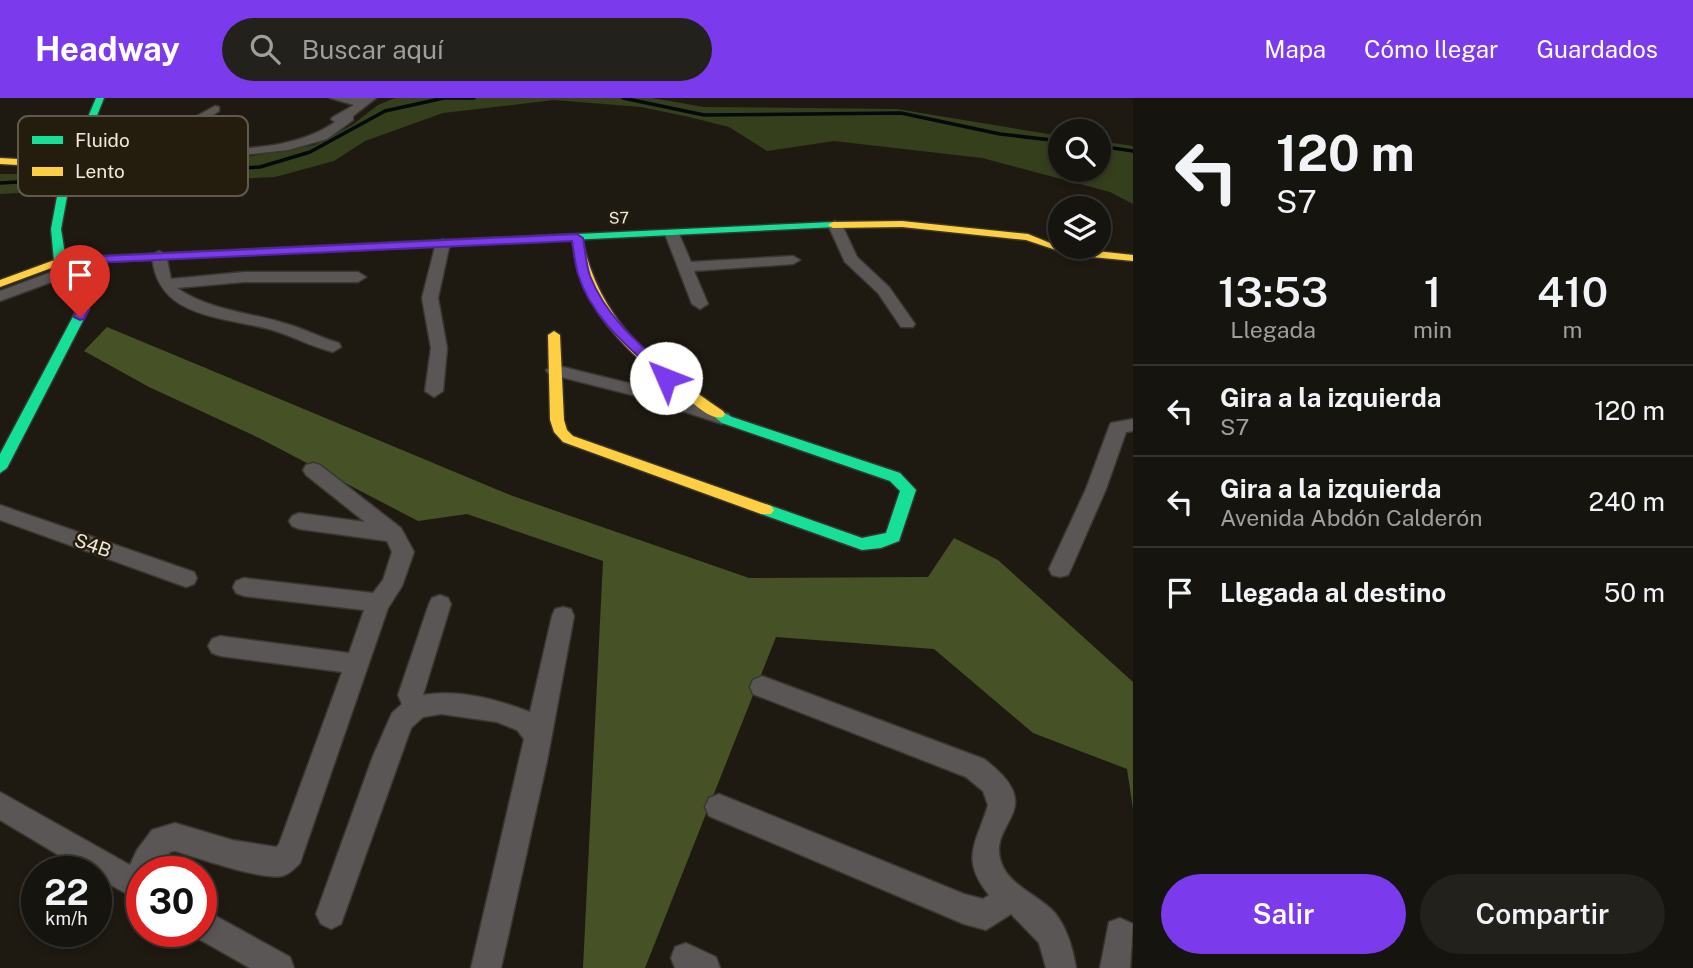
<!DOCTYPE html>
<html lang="es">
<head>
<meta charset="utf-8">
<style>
  body { margin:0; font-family:"Public Sans",sans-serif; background:#23211c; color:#f1f3f6; height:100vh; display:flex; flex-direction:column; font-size:26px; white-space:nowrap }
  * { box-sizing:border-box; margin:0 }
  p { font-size:23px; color:#9e9e9e }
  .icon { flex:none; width:38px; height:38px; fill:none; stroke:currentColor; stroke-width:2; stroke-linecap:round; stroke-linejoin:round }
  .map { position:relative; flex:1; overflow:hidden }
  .side { display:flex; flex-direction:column; background:#16140e; width:560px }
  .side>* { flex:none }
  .top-card { background:#16140e; color:#f1f3f6; overflow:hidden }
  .fabs { position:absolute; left:1048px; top:21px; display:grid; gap:14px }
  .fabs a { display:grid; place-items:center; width:63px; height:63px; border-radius:50%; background:#16140e; box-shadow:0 4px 10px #0003,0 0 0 2px #35332e; font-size:35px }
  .speed { position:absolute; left:21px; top:758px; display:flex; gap:14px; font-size:35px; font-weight:700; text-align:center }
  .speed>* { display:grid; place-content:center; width:91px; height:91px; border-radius:50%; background:#16140e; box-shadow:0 4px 10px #0003,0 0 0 2px #35332e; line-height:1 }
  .speed small { font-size:18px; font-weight:400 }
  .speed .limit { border:10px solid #d22; background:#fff; color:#111 }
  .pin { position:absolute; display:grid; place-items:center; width:60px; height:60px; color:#fff; margin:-72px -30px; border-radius:50% 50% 50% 0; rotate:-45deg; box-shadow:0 0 7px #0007 }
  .pin .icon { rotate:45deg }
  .me { position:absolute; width:77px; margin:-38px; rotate:314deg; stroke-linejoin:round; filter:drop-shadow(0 0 5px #0008) }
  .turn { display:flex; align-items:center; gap:24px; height:147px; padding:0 28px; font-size:32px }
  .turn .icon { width:91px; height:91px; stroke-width:2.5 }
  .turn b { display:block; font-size:49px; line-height:60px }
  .eta { display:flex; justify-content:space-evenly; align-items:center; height:119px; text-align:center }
  .eta b { font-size:42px; font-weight:600; line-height:49px }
  .action { display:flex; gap:14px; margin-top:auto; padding:14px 28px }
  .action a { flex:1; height:80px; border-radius:42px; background:#7c3aed; color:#fff; font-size:28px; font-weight:600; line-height:80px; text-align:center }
  .action a+a { background:#23211c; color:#f1f3f6 }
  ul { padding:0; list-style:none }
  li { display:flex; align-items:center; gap:21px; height:91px; padding:0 28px; border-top:2px solid #35332e }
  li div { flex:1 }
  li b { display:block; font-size:26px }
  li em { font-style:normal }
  header { display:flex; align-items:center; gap:42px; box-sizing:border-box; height:98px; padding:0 35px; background:#7c3aed; color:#fff }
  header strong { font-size:33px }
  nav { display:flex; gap:38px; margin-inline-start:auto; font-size:24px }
  .search { width:490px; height:63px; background:#23211c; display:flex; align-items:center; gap:18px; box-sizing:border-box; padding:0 24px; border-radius:38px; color:#9e9e9e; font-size:26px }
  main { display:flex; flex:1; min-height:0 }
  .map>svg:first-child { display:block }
  .green { fill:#363f1c }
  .forest { fill:#465226 }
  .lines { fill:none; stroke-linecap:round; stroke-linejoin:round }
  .stream { stroke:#03090c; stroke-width:3.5 }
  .street-casing { stroke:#3a3630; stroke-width:3 }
  .fast-casing { stroke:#3a3630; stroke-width:3 }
  .slow-casing { stroke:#3a3630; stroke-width:3 }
  .street { fill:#5a5655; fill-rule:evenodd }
  .fast { fill:#16e098; fill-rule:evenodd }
  .slow { fill:#ffcf43; fill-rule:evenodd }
  .route { fill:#7c3aed; stroke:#51269a; stroke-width:2 }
  .labels { text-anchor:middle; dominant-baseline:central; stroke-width:5; stroke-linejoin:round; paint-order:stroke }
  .far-street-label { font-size:16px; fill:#efeadf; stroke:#241c0c }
  .street-label { font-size:19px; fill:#efeadf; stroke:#241c0c }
  .key { fill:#241c0c; stroke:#615a4b; stroke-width:2 }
  .key-label { font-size:19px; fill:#efeadf }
</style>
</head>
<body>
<header>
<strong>Headway</strong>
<div class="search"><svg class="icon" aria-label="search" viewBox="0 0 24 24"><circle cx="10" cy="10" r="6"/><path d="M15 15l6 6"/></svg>Buscar aquí</div>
<nav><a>Mapa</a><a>Cómo llegar</a><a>Guardados</a></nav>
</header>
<main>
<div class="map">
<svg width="1133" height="870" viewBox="0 0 1133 870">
  <rect width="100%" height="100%" fill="#1e1a12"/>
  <path class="green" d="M 395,0 L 652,0 L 704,9 L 897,11 L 1060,38 L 1060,72 L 1099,72 L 1099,43 L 1133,48 L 1133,106 L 1110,94 L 982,60 L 834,43 L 767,53 L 729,29 L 689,19 L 641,9 L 554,2 L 443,15 L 365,43 L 334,63 L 275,79 L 86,89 L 97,71 L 253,58 L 315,47 L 352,27 L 378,7 Z
    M 0,76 L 57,76 L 56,89 L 42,94 L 0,96 Z"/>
  <path class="forest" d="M 107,229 L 510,397 L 749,480 L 928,479 L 954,440 L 998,462 L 1133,584 L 1133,711 L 1127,671 L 1033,635 L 934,551 L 776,539 L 645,870 L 583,870 L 603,463 L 467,416 L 418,423 L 259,340 L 149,289 L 84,253 Z"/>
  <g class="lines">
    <path class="stream" d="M 623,0 L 704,17 L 901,15 L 1000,36 L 1060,43
      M 1099,48 L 1133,53
      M 0,85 L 260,69 L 310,54 L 385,13 L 444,0 L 474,0"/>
    <g class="street-casing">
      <path id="street" d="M 330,0 L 376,0 L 353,18 L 353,22 L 327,41 L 288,52 L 122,70 L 71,72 L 65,68 L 71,64 L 174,57 L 162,49 L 161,38 L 215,8 L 219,9 L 219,13 L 172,44 L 187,55 C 236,50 294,53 335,24 L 331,21 L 333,19 L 354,7 Z
        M 835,123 L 842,127 L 857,159 L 889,189 L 915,226 L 913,229 L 901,229 L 878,195 L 845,164 L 828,127 Z
        M 672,132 L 679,136 L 691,164 L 793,158 L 800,162 L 793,166 L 694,173 L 708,206 L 700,211 L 692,206 L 665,136 Z
        M 443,141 L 450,145 L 438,200 L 447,250 L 443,293 L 434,299 L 425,293 L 431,250 L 422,200 L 436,145 Z
        M 159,153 L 166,157 L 171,181 L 244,174 L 358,174 L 366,179 L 358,184 L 244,184 L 177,190 C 210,213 249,214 287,226 C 305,231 321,240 339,245 L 341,249 L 333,254 C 312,249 293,238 272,232 C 223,218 156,221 152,157 Z
        M 68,168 L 73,170 L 76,173 L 73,176 L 0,203 L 0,193 Z
        M 555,267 L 648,290 L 729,316 L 731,320 L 722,326 L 636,298 L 549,276 L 546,272 Z
        M 1133,321 L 1133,333 L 1126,334 L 1106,391 L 1071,471 L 1068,477 L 1060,479 L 1052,477 L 1049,471 L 1086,391 L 1109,329 L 1111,325 Z
        M 313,365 L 320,367 L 401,430 L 414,454 L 402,488 L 388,510 L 300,765 C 295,770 290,776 282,778 C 261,782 198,760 175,753 L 170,754 L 156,774 L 142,774 L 142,804 L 96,779 L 96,774 L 87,774 L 0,722 L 0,694 L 130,767 L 137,752 L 152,732 L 175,725 L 232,742 L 276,749 L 279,746 L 342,574 L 220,558 L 212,555 L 208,548 L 212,541 L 220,538 L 349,555 L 364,512 L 244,498 L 236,495 L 233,489 L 236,483 L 244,480 L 373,495 L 383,482 L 392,454 L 387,443 L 299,431 L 292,428 L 289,423 L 292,418 L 299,415 L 365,424 L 306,377 L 303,372 L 306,367 Z
        M 0,407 L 194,474 L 197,480 L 194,486 L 186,489 L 0,422 Z
        M 440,497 L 448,500 L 451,506 L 423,597 C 459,591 496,601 530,614 L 552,518 L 555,511 L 563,509 L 571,511 L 574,518 L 547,663 L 501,870 L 471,870 L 524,641 L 517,632 L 497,624 L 441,616 L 423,619 L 411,630 L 341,826 L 331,831 L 321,826 L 316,816 L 373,658 L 392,615 L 402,606 L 398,597 L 429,506 L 432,500 Z
        M 762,578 L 984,661 C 1051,712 987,723 1001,764 C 1008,787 1040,798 1055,815 C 1067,830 1073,851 1076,870 L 1046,870 L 1039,845 L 1011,816 L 986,832 L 964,826 L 709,718 L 705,709 L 709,700 L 719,696 L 964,796 L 983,801 L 989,797 C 959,760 977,745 988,707 L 983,693 L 966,679 L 753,596 L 750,589 L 753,582 Z
        M 201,810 L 290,859 L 294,870 L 250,870 L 190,836 L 189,833 L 201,833 Z
        M 1120,820 L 1133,826 L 1130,870 L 1100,870 L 1109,824 Z
        M 686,845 L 716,859 L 720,870 L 675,870 L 671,860 L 675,849 Z"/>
    </g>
    <g class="fast-casing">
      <path id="fast" d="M 96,0 L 104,0 L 69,88 L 61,131 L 66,163 L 74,173 L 89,211 L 7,370 L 0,375 L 0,356 L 77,211 L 63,174 L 54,163 L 51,131 L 59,88 Z
        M 833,124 L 838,127 L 837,129 L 319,154 L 314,151 L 319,148 Z
        M 718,312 L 732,319 L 900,375 L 916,392 L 899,443 L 881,450 L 862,452 L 761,416 L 758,412 L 766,406 L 862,440 L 886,435 L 900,393 L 890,383 L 722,325 L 711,316 Z"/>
    </g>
    <g class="slow-casing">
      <path id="slow" d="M 74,59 L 79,62 L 77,64 L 36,68 L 0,66 L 0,60 L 36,62 Z
        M 902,123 L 1028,136 L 1060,149 L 1133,157 L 1133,163 L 1071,157 L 1026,142 L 902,129 L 833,130 L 828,127 L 833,124 Z
        M 573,138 L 582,140 C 600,226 654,265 723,313 L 725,316 L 723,319 C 710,322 696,307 686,300 C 639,264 586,220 575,159 C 574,151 572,144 573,138 Z
        M 319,148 L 323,149 L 323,153 L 62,166 L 0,189 L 0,182 L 60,160 Z
        M 554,233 L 560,237 L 564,322 L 567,332 L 573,338 L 771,408 L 774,412 L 771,416 L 761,416 L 563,344 L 554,334 L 550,322 L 548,237 Z"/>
    </g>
    <use href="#street" class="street"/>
    <use href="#fast" class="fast"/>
    <use href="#slow" class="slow"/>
  </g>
  <path class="route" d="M 577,136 L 583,140 C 585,152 586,166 590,178 C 606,219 639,246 671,274 L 671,283 L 661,283 L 660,278 C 628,249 591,219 578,176 C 575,166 574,154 572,143 L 69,166 L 89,211 L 84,221 L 80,222 L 74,219 L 77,211 L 63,174 L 55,163 L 60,160 Z"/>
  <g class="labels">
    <g class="far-street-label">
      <text transform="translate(619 120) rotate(-2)">S7</text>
    </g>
    <g class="street-label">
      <text transform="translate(93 447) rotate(19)">S4B</text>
    </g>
  </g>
  <rect x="18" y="18" width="230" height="80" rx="10" class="key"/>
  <rect x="32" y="38" width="31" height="8" fill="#16e098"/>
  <rect x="32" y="69" width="31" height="9" fill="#ffcf43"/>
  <g class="key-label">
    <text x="75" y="49">Fluido</text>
    <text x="75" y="80">Lento</text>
  </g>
</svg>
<div class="fabs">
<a><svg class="icon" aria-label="search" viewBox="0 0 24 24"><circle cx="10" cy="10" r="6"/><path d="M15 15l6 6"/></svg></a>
<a><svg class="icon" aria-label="layers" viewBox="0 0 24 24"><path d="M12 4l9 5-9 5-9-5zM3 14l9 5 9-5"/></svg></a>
</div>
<div class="speed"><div>22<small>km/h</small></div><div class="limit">30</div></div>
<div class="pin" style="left:80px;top:219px;background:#d93025"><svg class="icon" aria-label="arrive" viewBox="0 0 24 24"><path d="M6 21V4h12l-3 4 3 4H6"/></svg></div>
<svg class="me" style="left:666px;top:280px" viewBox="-20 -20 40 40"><circle r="19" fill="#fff"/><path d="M0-13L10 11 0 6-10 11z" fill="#7c3aed"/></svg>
</div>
<section class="side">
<div class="top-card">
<div class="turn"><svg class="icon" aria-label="left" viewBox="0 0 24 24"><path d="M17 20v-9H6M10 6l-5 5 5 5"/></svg><div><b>120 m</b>S7</div></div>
</div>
<div class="eta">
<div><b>13:53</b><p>Llegada</p></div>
<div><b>1</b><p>min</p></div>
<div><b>410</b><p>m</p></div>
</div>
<ul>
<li><svg class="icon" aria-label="left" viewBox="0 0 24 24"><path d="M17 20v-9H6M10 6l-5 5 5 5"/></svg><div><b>Gira a la izquierda</b><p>S7</p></div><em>120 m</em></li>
<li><svg class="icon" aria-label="left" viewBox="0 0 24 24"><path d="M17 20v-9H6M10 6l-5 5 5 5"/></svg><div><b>Gira a la izquierda</b><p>Avenida Abdón Calderón</p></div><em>240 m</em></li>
<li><svg class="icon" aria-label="arrive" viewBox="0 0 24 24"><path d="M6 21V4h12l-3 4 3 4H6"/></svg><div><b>Llegada al destino</b></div><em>50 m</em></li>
</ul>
<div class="action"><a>Salir</a><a>Compartir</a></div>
</section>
</main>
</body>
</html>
